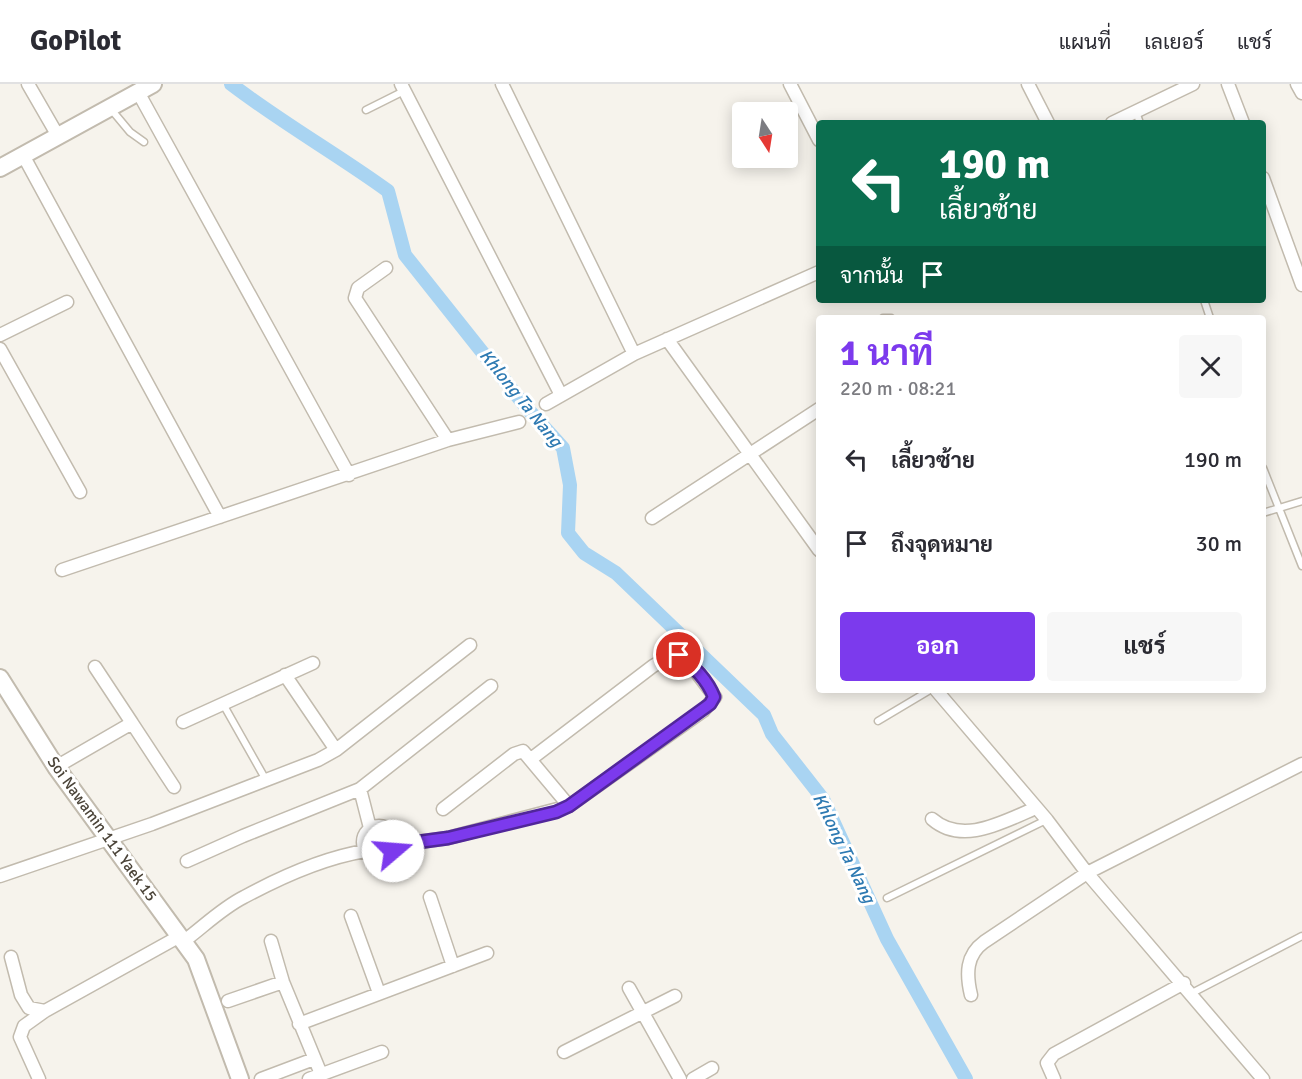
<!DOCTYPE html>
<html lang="th">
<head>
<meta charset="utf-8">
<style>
  body { margin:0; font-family:Signika,Sarabun,sans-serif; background:#f7f7f7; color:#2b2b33; height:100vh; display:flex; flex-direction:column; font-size:22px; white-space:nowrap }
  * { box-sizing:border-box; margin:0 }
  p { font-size:20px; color:#7c7c81 }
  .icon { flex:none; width:33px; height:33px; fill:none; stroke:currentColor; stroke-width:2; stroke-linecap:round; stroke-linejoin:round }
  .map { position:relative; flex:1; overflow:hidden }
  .drawer { position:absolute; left:816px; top:231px; width:450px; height:378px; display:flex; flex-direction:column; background:#fff; border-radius:6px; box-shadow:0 3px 15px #0003 }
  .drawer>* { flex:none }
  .banner { position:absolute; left:816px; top:36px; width:450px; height:183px; border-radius:6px; box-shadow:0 3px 15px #0003; background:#0b6e4f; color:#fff; overflow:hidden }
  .needle { width:39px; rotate:168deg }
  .buttons { position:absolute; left:732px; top:18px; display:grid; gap:12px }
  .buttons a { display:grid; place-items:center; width:66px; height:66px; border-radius:6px; background:#fff; box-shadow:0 3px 15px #0003; font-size:30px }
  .pin { position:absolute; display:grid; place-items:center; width:51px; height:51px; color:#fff; margin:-26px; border:3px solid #fff; border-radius:50%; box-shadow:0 2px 6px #0007 }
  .me { position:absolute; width:66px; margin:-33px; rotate:72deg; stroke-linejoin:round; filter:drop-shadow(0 0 4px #0008) }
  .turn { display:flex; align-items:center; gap:21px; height:126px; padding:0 24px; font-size:27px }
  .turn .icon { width:78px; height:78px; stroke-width:2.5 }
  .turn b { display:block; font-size:42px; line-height:51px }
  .then { display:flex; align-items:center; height:57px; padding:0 24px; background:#0003; gap:12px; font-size:22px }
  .round { display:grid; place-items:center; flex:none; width:63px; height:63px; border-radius:6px; background:#f7f7f7 }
  .headline { display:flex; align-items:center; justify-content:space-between; height:102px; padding:0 24px }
  h1 { font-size:36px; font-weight:700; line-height:45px; color:#7c3aed }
  .action { display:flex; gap:12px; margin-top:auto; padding:12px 24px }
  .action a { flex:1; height:69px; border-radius:6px; background:#7c3aed; color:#fff; font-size:24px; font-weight:700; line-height:69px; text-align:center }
  .action a+a { background:#f7f7f7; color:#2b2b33 }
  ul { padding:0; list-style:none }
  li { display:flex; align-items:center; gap:18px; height:84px; padding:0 24px }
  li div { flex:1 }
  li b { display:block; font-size:22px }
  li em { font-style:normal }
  header { display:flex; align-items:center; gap:36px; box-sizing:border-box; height:84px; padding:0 30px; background:#fff; border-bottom:2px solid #e1e1e2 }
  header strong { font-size:28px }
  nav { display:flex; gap:33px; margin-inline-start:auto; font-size:21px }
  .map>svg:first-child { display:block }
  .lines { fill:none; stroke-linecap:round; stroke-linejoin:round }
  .canal { stroke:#a9d4f2; stroke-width:14 }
  .service-casing { stroke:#c2bbae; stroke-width:9 }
  .minor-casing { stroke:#c2bbae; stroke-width:15 }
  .tertiary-casing { stroke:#c2bbae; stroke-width:20 }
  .service { stroke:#fff; stroke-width:6 }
  .minor { stroke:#fff; stroke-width:12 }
  .tertiary { stroke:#fff; stroke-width:16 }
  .route-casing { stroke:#51269a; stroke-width:15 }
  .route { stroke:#7c3aed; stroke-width:10 }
  .labels { text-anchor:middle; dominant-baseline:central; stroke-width:6; stroke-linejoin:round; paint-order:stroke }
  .street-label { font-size:16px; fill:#4b4439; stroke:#fff }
  .water-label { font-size:18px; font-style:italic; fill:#2e7ab2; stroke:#fff }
</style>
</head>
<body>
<header>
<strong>GoPilot</strong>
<nav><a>แผนที่</a><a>เลเยอร์</a><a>แชร์</a></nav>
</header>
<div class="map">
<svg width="1302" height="995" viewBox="0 0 1302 995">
  <rect width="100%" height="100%" fill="#f6f3ec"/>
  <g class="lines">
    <path class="canal" d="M 231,0 C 282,39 337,70 388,107 L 405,171 L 525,322 L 563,364 L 570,401 L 568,449 L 584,469 L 616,489 L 764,631 L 772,650 L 823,715 L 887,855 L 966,995"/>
    <g class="service-casing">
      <path id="service" d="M 110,24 L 130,48 L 144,58
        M 366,26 L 404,7
        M 1136,28 L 1140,39
        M 1204,216 L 1210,234
        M 883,234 L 891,234
        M 1263,384 L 1302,482
        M 1263,429 L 1302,417
        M 223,620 L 266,696
        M 878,637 L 930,606
        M 887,814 L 1046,736
        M 1192,909 L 1302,852"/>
    </g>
    <g class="minor-casing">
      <path id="minor" d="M 28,0 L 58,52
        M 401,0 L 561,311
        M 502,0 L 634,270
        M 790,0 L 819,56
        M 1028,0 L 1048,39
        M 1228,0 L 1243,39
        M 1297,0 L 1302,9
        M 138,8 L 349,391
        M 1112,39 L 1193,0
        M 23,71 L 220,433
        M 1263,94 L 1302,201
        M 386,184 L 358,204 L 355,214 L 448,356
        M 0,251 L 67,218
        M 667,255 L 819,466
        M 0,265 L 80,408
        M 546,320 L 634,270 L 819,188
        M 652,434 L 819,325
        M 62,486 L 448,356 L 519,338
        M 95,583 L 132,639
        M 285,591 L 336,666
        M 936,606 L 1047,736 L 1087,789 L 1263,995
        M 183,638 L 313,579
        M 56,683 L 132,639 L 174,703
        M 360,705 L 370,744
        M 443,725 L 514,670 L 523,667 L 569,722
        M 932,735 C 963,762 1004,737 1036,724
        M363 758a16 16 0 1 1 32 0a16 16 0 1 1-32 0Z
        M 396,761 L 448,754 L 569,722 L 703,627 L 715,613 L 688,577 L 672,571 L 653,582 L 531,675
        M 187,777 L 243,752 L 360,705 L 491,602
        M 0,792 L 152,740 L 318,676 L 336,666 L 470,561
        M 430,813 L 453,882
        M 351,832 L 379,909
        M 184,857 C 203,843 222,824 244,813 C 281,793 323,774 365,767
        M 271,857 L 283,898 L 321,990
        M 11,873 L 21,911 L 29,924 L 45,927 L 180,852
        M 629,904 L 680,995
        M 971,911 C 966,890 966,871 984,858 L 1087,789 L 1302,680
        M 228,917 L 283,898
        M 299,940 L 487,869
        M 564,968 L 675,912
        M 39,995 L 20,953 L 24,942 L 45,927
        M 261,995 L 314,975
        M 309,995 L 382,968
        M 693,995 L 712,984
        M 1054,995 L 1047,979 L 1054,970 L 1184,899"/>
    </g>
    <g class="tertiary-casing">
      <path id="tertiary" d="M 0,84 L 153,0
        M 0,594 L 56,683 L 196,875 L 240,995"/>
    </g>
    <use href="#service" class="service"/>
    <use href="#minor" class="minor"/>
    <use href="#tertiary" class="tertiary"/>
  </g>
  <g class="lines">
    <g class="route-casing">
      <path id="route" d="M 393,767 L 396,761 L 448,754 L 556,728 L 569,722 L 710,620 L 714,613 C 708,597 693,581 679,571"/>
    </g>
    <use href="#route" class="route"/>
  </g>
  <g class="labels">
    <g class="street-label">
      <text transform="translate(102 745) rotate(54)">Soi Nawamin 111 Yaek 15</text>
    </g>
    <g class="water-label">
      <text transform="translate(521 314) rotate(51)">Khlong Ta Nang</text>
      <text transform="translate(844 764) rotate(64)">Khlong Ta Nang</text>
    </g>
  </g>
</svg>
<div class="buttons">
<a><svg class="needle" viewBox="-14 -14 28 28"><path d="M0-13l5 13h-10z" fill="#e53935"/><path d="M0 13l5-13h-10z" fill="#7c7c81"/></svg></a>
</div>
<div class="pin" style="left:679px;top:571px;background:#d93025"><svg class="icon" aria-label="arrive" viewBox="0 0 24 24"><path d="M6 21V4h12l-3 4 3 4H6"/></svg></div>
<svg class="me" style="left:393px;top:767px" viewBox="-20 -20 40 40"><circle r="19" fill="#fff"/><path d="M0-13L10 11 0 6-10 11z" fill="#7c3aed"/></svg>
<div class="banner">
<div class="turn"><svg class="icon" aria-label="left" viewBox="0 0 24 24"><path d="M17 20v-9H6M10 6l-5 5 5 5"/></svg><div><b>190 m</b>เลี้ยวซ้าย</div></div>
<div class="then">จากนั้น<svg class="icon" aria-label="arrive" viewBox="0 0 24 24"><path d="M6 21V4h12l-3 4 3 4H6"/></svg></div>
</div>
<section class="drawer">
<div class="headline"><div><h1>1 นาที</h1><p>220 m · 08:21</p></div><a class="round"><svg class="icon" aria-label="close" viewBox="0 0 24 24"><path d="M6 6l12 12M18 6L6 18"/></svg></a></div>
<ul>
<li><svg class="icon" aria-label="left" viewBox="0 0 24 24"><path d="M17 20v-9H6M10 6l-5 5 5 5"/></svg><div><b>เลี้ยวซ้าย</b></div><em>190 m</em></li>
<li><svg class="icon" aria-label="arrive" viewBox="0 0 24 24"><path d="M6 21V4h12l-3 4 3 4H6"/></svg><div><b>ถึงจุดหมาย</b></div><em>30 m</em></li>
</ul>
<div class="action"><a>ออก</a><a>แชร์</a></div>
</section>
</div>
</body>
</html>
